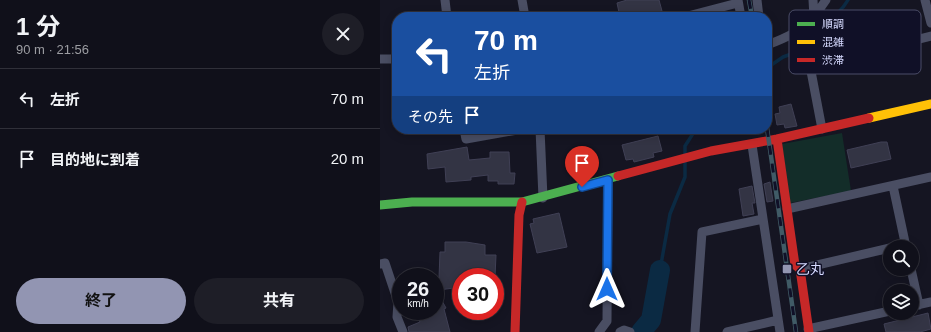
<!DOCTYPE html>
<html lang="ja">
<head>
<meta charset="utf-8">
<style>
  body { margin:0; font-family:Helvetica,"Noto Sans JP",sans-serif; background:#1e1e27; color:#f1f3f6; height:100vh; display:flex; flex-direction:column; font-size:15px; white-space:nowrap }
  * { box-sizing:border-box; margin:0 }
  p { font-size:13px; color:#9c9da2 }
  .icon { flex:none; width:22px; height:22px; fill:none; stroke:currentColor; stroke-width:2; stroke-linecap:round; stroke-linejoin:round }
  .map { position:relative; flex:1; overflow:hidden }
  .panel { display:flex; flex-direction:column; background:#10101a; width:380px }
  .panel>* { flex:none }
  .top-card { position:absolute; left:12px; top:12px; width:380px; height:122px; border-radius:16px; box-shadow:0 2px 10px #0003,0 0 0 1px #303039; background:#1a4fa0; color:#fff; overflow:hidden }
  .controls { position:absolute; left:503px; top:240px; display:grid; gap:8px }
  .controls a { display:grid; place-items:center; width:36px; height:36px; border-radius:50%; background:#10101a; box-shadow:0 2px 10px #0003,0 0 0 1px #303039; font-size:20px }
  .speed { position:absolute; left:12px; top:268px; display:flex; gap:8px; font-size:20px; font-weight:700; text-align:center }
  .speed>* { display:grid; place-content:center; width:52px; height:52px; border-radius:50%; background:#10101a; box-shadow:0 2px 10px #0003,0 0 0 1px #303039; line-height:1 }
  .speed small { font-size:10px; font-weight:400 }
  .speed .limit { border:6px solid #d22; background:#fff; color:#111 }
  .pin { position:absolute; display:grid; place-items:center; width:34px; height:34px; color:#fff; margin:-41px -17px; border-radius:50% 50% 50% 0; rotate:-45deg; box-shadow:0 0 4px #0007 }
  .pin .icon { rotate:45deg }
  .me { position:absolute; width:44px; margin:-22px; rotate:0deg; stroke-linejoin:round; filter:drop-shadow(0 0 3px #0008) }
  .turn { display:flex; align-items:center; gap:14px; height:84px; padding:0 16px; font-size:18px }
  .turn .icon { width:52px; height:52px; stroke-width:2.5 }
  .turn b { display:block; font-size:28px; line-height:34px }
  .then { display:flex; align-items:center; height:38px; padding:0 16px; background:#0003; gap:8px; font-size:15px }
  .round { display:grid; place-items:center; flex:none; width:42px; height:42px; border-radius:21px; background:#1e1e27 }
  .overview { display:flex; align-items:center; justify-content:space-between; height:68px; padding:0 16px }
  h1 { font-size:24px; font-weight:700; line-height:30px }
  .primary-button { display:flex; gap:8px; margin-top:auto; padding:8px 16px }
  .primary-button a { flex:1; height:46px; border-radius:24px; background:#9295b2; color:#111; font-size:16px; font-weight:700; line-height:46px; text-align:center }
  .primary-button a+a { background:#1e1e27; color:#f1f3f6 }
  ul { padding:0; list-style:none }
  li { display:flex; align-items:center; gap:12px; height:60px; padding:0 16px; border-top:1px solid #303039 }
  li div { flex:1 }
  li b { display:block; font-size:15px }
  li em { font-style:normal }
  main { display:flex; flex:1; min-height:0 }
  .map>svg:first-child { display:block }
  .green { fill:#132d29 }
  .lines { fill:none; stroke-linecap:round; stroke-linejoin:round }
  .stream { stroke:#0b2a43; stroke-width:3.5 }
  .river { stroke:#0b2a43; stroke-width:20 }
  .building { fill:#333444; stroke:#404055 }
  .street { stroke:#4a4e63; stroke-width:9 }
  .fast { stroke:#4caf50; stroke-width:9 }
  .slow { stroke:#ffc107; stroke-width:9 }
  .jam { stroke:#c62828; stroke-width:9 }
  .rail-casing { stroke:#405b66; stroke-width:4.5 }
  .rail { stroke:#101027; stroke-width:3; stroke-dasharray:9; stroke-linecap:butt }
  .route-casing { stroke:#114b97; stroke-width:10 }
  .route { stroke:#1a73e8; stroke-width:7 }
  .poi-dot { fill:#9295b2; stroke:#101027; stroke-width:1.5 }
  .labels { text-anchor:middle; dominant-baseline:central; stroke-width:3; stroke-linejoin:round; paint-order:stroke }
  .poi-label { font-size:14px; fill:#d6daff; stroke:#101027; text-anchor:start }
  .key { fill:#101027; stroke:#4b4d68; stroke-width:1 }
  .key-label { font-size:11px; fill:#d6daff }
</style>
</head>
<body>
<main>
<section class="panel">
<div class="overview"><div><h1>1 分</h1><p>90 m · 21:56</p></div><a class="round"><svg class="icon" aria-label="close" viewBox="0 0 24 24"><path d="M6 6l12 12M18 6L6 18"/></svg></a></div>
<ul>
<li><svg class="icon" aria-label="left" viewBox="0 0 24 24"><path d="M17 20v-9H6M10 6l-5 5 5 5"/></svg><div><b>左折</b></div><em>70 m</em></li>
<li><svg class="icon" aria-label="arrive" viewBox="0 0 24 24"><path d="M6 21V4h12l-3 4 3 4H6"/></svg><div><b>目的地に到着</b></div><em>20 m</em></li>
</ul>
<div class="primary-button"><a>終了</a><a>共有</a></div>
</section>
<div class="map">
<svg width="551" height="332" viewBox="0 0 551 332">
  <rect width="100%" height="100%" fill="#151522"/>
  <path class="green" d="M 462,133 L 471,191 L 410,203 L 402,144 Z"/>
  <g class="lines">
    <path class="stream" d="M 387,68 L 403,57 L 417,52 C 427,30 456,22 468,0
      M 280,270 L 290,214 L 305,177 L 305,146 L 316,129"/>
    <path class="river" d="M 261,332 L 271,320 L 280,270"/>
  </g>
  <path class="building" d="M 247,0 L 279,0 L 282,11 L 254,17 L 240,17 L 237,3 Z
    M 411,104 L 417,126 L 405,128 L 404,124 L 397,125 L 395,114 L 400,113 L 399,107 Z
    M 278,136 L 282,151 L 273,153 L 274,157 L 254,162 L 253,159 L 246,160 L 242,145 Z
    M 501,142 L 507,142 L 511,159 L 471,168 L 467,150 Z
    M 87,147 L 89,160 L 110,158 L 110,152 L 129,152 L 130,173 L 135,173 L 134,184 L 118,184 L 118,181 L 108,181 L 108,175 L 91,177 L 91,180 L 66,182 L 65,167 L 48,169 L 47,154 Z
    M 390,182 L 393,201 L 387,202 L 384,184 Z
    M 372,186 L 375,203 L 372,203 L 374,214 L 363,216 L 359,189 Z
    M 179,213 L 187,247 L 157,253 L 150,224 L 154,223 L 153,219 Z
    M 65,242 L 86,242 L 105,245 L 105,255 L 116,255 L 115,277 L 81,277 L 81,287 L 59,290 L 57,278 L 59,278 L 60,252 L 65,252 Z
    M 55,288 L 66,308 L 64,309 L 70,332 L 29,332 L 28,327 L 40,322 L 35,311 L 55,311 Z
    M 548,313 L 551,329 L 540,332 L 506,332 L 504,324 Z"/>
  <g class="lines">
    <path class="street" d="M 65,0 L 67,17
      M 142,0 L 145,17
      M 358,0 L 361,17
      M 377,0 L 379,17
      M 545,0 L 551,23
      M 304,17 L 358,3
      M 434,17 L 446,0
      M 387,45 C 406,38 421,31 434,17 L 433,0
      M 0,59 L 17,59
      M 84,129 L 86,139 L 143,129
      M 160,129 L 163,198
      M 442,129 L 430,66 L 551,36
      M 372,145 L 400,332
      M 513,186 L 526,247
      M 407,209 L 551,177
      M 0,264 L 5,263 L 18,302 L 17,317 L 23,332
      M 420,269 L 510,248
      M 531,269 L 539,305
      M 532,306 L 551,302
      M 428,329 L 510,311
      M 219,332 L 227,321 L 228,180
      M 240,332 L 244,330 L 250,332
      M 315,332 L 322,232 L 383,219
      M 347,332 L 398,320"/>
    <path class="fast" d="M 0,205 L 32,202 L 142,202 L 238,176"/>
    <path class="slow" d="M 489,118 L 551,104"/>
    <path class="jam" d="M 397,139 L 415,265 L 420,269 L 429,332
      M 238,176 L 331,151 L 397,139 L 489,118
      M 135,332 L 139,215 L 142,202"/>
    <g class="rail-casing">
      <path id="rail" d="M 369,0 L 372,17
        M 387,128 L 416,332"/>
    </g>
    <use href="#rail" class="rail"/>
  </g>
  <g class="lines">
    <g class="route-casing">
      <path id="route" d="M 202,187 L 228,180 L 227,289"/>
    </g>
    <use href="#route" class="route"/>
  </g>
  <rect class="poi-dot" x="402" y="264" width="10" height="10" rx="2"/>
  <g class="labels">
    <g class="poi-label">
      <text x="416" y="269">乙丸</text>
    </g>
  </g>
  <rect x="409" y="10" width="132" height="64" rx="6" class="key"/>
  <rect x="417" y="22" width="18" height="4" fill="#4caf50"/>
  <rect x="417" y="40" width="18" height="4" fill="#ffc107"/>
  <rect x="417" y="58" width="18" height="4" fill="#c62828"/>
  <g class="key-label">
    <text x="442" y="28">順調</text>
    <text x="442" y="46">混雑</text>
    <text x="442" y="64">渋滞</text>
  </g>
</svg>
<div class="controls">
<a><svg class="icon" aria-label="search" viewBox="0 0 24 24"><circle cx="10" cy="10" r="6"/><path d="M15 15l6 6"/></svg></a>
<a><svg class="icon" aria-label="layers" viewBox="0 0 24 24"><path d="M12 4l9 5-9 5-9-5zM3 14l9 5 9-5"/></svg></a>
</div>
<div class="speed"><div>26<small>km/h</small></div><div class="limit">30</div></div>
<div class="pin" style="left:202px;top:187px;background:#d93025"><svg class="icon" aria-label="arrive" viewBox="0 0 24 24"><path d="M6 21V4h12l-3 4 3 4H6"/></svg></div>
<svg class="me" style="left:227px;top:289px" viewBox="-20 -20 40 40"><path d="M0-17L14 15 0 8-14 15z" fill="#1a73e8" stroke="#fff" stroke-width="4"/></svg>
<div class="top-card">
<div class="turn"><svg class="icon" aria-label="left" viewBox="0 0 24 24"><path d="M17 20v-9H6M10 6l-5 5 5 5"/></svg><div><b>70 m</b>左折</div></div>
<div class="then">その先<svg class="icon" aria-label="arrive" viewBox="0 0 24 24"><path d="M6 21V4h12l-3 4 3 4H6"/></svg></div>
</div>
</div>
</main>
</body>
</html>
